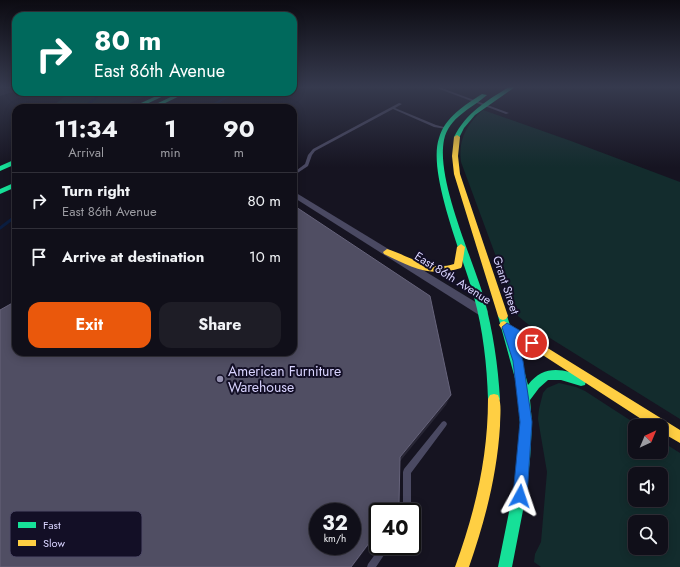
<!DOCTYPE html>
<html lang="en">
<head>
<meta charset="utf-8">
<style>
  body { margin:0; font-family:Jost,sans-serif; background:#1e1d26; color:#f1f3f6; height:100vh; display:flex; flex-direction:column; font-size:15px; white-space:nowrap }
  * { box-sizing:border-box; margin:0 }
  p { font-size:13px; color:#9c9ca2 }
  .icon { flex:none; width:22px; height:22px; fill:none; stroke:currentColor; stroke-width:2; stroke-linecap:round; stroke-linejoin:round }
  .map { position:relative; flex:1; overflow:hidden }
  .panel { position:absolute; left:12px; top:104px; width:285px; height:252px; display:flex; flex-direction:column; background:#100f19; border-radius:12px; box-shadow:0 2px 10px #0003,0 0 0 1px #302f38 }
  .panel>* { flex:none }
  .guide { position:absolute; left:12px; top:12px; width:285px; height:84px; border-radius:12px; box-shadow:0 2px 10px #0003,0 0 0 1px #302f38; background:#00695c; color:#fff; overflow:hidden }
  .needle { width:26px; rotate:44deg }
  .fabs { position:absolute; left:628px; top:419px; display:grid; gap:8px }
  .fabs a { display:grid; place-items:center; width:40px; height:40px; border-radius:8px; background:#100f19; box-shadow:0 2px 10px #0003,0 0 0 1px #302f38; font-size:20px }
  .speed { position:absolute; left:309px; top:503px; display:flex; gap:8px; font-size:20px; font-weight:700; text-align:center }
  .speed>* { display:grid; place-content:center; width:52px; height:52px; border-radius:50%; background:#100f19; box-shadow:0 2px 10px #0003,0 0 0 1px #302f38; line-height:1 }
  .speed small { font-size:10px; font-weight:400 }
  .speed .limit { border:2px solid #111; border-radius:6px; background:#fff; color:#111 }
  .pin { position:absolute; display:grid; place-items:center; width:34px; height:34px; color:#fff; margin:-17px; border:2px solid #fff; border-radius:50%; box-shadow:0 1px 4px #0007 }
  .me { position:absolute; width:44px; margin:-22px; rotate:5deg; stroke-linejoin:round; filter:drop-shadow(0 0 3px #0008) }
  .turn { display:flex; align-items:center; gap:14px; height:84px; padding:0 16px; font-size:18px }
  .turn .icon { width:52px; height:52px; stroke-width:2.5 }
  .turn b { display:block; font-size:28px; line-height:34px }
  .eta { display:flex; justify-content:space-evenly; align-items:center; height:68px; text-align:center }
  .eta b { font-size:24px; font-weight:700; line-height:28px }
  .cta { display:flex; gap:8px; margin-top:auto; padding:8px 16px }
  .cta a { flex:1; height:46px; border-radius:12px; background:#ea580c; color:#fff; font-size:16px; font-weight:700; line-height:46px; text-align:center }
  .cta a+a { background:#1e1d26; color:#f1f3f6 }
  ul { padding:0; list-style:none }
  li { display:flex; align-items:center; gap:12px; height:56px; padding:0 16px; border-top:1px solid #302f38 }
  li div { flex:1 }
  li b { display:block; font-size:15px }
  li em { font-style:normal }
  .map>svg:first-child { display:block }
  .green { fill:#132c2d; fill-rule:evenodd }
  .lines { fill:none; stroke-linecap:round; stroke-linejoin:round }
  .stream-far1 { stroke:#0b1e41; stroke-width:2.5 }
  .stream { stroke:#0b1e41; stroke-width:3 }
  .lane { fill:#4a4962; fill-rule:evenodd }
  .street { fill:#4a4962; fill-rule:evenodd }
  .fast { fill:#16e098; fill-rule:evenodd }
  .slow { fill:#ffcf43; fill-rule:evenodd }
  .shaded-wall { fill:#282635 }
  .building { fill:#504e63; stroke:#66637b; fill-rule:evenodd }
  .route { fill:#1a73e8; stroke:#114b97 }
  .poi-dot { fill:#9591b1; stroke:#130f26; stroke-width:1.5 }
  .labels { text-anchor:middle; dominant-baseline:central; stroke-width:4; stroke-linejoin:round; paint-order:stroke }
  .street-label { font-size:12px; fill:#d9d4ff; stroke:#130f26 }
  .near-poi-label { font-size:14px; fill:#d9d4ff; stroke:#130f26; text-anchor:start }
  .key { fill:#130f26; stroke:#4e4a67; stroke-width:1 }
  .key-label { font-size:11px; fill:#d9d4ff }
</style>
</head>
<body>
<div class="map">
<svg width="680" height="567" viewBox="0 0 680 567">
  <rect width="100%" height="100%" fill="#161421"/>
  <path class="green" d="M 66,92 L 155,92 L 118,108 L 50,108 L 68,94 Z
    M 483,110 L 571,141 L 680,182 L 680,419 L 529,325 L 518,316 L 461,162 C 458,140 466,125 483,110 Z
    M 559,383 L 576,387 L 585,391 L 639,426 L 635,426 L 635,452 L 661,452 L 661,441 L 680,453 L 680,567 L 541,567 L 534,562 L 535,554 L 541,542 L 547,472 L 538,419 L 539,409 L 543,393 L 547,388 ZM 635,474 L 661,474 L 661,500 L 635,500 ZM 635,522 L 661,522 L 661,548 L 635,548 Z"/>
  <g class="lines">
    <path class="stream-far1" d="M 84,108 L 99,95 L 98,92
      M 207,108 L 236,92"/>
    <path class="stream" d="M 0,228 L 16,216"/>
    <path class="lane" d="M 434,87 L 439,87 L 509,113 L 506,114 Z
      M 399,103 L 402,104 L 395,108 L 436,125 L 448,128 L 446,129 L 434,127 L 393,109 L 315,151 L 312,155 L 308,166 L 293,176 L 293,173 L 305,164 L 308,155 L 313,149 Z
      M 444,421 L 446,422 L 447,424 L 446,426 L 411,473 L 411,512 L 403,512 L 403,472 L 404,469 L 442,422 Z
      M 381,546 L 390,546 L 376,567 L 367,567 L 368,564 Z"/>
    <path class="street" d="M 293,191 L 487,309 L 488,312 L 487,315 L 483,316 L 479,315 L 293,197 Z"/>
    <path class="fast" d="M 509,87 L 515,87 L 475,115 L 464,128 L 459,138 L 455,138 L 454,137 C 466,113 486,101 509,87 Z
      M 165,92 L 172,92 L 138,108 L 130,108 Z
      M 181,92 L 188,92 L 161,105 L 156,104 Z
      M 482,94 L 487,95 C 471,109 449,117 444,140 C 436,180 472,257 484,298 C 493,331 498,365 500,399 L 498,403 L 494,404 L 490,403 L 488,399 C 487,365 483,330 474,297 C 464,259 427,174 439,138 C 445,117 465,105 482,94 Z
      M 16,159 L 16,164 L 0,171 L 0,166 Z
      M 16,182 L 16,187 L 0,194 L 0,189 Z
      M 503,312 L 506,313 L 520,355 L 528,385 C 544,364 563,369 585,377 L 586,381 L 585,385 L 581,386 L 561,380 L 548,380 L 539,388 L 530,400 L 532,423 L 530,459 L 526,495 L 512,567 L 498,567 L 516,477 L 520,423 L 516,382 L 498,316 L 500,313 Z"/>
    <path class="slow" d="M 457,135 L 460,137 L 458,156 L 460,174 L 508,316 L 506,319 L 503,320 L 500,319 L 498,316 L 454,174 L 452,156 L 454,137 Z
      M 461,244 L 465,247 L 462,266 L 461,268 C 430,278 411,267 384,254 L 383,252 L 387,249 C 410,256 429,272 454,264 L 457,247 Z
      M 504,321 L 680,430 L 680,443 L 661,432 L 661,426 L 652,426 L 501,328 L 499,325 L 501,322 Z
      M 494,394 L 498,395 C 502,404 500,416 500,426 C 497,475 485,521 469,567 L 455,567 C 475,512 488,458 488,399 L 490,395 Z"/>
  </g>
  <path class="shaded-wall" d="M 0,87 L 16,87 L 16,91 L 0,96 Z
    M 451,395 L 446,405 L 397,465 L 400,457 Z
    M 378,531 L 378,533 L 352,567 L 351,567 Z"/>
  <path class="building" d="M 293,205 L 430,296 L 451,395 L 400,457 L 399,504 L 393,512 L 378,512 L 378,531 L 351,567 L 0,567 L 0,310 L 16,301 L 16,352 L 293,352 ZM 318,512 L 352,512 L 352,546 L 318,546 Z"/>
  <linearGradient id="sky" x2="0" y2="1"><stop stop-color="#0c0b12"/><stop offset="0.52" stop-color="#363a4e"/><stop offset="1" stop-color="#363a4e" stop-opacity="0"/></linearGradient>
  <rect width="680" height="167" fill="url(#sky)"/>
  <path class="route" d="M 507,323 L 536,340 L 537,343 L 532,347 L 516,338 L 523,361 L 532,422 L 527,496 L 525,500 L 520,502 L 515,500 L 513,496 L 520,422 L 513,361 L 502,327 Z"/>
  <circle class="poi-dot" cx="220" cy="379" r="4"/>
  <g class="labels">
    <g class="street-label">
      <text transform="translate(453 278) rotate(32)">East 86th Avenue</text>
      <text transform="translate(506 285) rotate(72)">Grant Street</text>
    </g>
    <g class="near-poi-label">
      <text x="228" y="371">American Furniture<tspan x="228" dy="16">Warehouse</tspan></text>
    </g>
  </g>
  <rect x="10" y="511" width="132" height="46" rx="6" class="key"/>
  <rect x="18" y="522" width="18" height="6" fill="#16e098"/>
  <rect x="18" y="540" width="18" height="6" fill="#ffcf43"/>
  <g class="key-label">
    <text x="43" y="529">Fast</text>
    <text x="43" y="547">Slow</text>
  </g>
</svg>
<div class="fabs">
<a><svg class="needle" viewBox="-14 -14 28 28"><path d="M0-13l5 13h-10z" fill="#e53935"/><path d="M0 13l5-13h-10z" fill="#9c9ca2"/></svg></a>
<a><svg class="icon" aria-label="sound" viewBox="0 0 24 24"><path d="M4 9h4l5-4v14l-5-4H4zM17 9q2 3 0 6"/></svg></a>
<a><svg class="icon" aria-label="search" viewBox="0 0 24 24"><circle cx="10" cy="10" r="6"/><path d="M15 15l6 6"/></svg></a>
</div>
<div class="speed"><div>32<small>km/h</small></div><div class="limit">40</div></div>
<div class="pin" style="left:532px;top:343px;background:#d93025"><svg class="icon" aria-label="arrive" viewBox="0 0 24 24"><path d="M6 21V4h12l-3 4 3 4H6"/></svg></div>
<svg class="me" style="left:520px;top:496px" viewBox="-20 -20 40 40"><path d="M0-17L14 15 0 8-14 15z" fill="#1a73e8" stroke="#fff" stroke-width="4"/></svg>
<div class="guide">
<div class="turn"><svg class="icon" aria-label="right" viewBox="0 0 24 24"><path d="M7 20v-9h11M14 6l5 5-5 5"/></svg><div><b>80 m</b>East 86th Avenue</div></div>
</div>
<section class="panel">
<div class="eta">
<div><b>11:34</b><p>Arrival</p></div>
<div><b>1</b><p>min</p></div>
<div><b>90</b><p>m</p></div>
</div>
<ul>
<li><svg class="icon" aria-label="right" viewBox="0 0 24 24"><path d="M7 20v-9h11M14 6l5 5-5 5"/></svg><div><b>Turn right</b><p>East 86th Avenue</p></div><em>80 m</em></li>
<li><svg class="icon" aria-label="arrive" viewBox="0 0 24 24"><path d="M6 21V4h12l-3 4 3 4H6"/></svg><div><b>Arrive at destination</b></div><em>10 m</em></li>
</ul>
<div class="cta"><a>Exit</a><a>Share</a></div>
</section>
</div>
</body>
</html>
